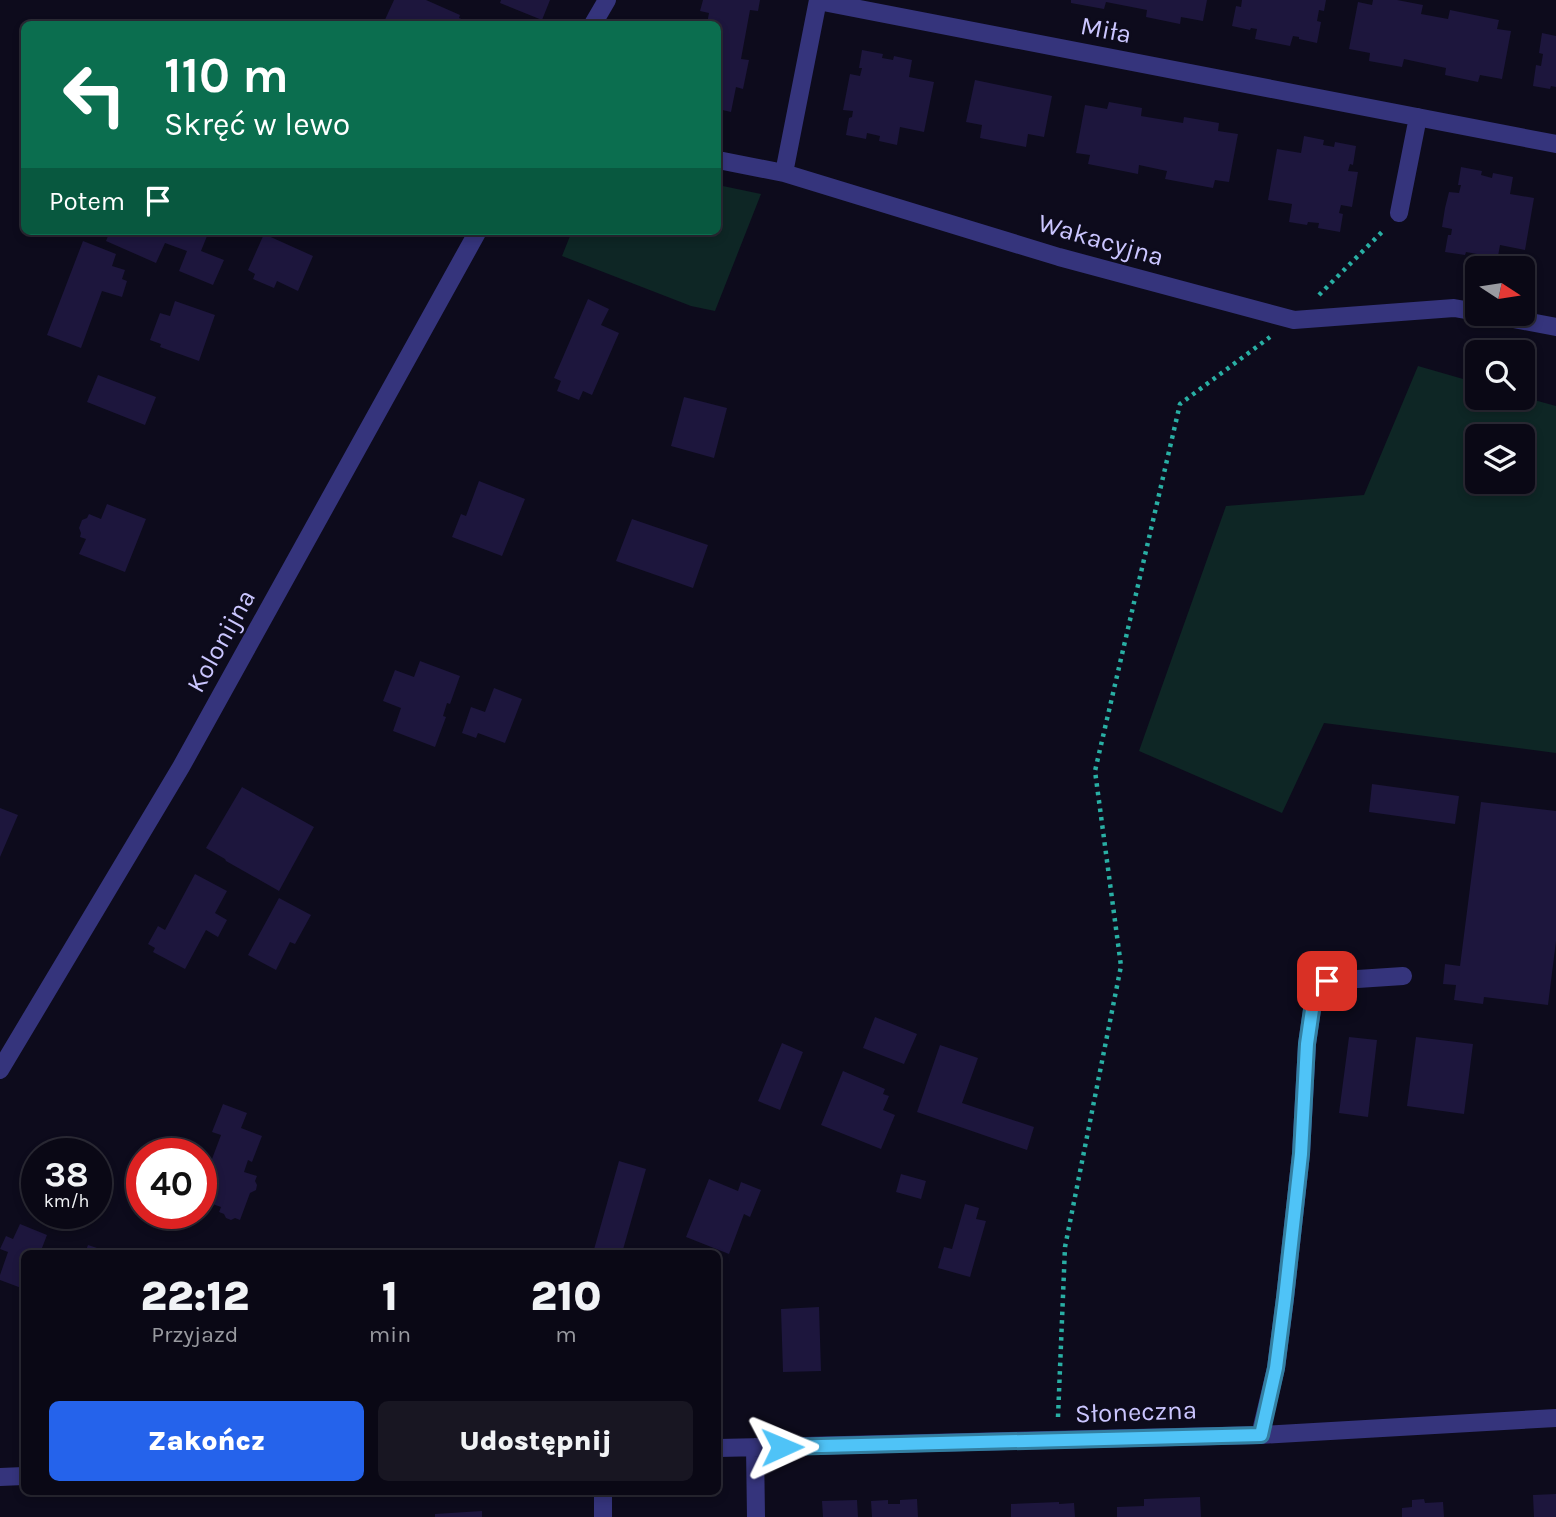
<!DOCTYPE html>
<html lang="pl">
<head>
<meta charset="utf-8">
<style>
  body { margin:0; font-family:Karla,sans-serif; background:#181622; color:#f1f3f6; height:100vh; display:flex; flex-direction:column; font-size:26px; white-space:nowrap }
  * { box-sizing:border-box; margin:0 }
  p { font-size:23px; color:#999aa0 }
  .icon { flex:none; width:38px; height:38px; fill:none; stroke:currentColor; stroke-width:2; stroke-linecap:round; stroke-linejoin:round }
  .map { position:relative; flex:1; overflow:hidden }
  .drawer { position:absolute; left:21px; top:1250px; width:700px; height:245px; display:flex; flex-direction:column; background:#0a0815; border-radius:10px; box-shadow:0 4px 10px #0003,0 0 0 2px #2a2934 }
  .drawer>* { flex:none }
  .banner { position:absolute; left:21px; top:21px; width:700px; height:214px; border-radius:10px; box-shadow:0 4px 10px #0003,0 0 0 2px #2a2934; background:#0b6e4f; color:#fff; overflow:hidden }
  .needle { width:46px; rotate:102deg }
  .fabs { position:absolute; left:1465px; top:256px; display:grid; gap:14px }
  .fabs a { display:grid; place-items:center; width:70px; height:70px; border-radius:10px; background:#0a0815; box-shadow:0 4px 10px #0003,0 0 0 2px #2a2934; font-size:35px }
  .speed { position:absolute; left:21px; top:1138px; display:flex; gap:14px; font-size:35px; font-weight:700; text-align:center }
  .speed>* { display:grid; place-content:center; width:91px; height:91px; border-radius:50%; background:#0a0815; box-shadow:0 4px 10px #0003,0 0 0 2px #2a2934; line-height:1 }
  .speed small { font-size:18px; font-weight:400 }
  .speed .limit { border:10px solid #d22; background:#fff; color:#111 }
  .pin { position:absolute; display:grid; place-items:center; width:60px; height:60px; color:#fff; margin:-30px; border-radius:14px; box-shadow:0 4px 10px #0006 }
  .me { position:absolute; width:77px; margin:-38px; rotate:89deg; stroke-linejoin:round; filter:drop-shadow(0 0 5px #0008) }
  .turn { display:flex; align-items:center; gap:24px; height:147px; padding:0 28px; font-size:32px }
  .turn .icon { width:91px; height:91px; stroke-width:2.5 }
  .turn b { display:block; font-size:49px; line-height:60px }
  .then { display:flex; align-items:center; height:66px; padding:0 28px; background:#0003; gap:14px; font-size:26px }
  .eta { display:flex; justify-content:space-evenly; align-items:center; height:119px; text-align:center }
  .eta b { font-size:42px; font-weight:800; line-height:49px }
  .primary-button { display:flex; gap:14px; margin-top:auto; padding:14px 28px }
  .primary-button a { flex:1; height:80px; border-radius:10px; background:#2563eb; color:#fff; font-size:28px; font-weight:800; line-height:80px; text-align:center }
  .primary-button a+a { background:#181622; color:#f1f3f6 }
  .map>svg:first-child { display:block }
  .green { fill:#0e2625; fill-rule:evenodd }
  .building { fill:#1d163d }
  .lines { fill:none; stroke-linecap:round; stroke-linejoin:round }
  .path { stroke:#29afa4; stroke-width:4.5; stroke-dasharray:3.5 5; stroke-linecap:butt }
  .minor { stroke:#35347c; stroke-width:18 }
  .route-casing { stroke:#337fa1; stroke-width:18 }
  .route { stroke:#4fc3f7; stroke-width:12 }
  .labels { text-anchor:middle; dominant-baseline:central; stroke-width:5; stroke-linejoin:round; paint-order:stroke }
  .street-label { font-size:26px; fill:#cbc6ff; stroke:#0d0b1c }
</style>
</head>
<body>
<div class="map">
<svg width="1556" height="1517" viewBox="0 0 1556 1517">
  <rect width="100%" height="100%" fill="#0d0b1c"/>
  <path class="green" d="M 718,185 L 761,194 L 715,311 L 691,306 L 562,256 L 572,231 L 718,231 Z
    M 1418,366 L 1477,383 L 1477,397 L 1523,397 L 1556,406 L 1556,753 L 1324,723 L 1282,813 L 1139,751 L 1226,506 L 1364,495 ZM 1477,436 L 1522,436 L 1522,481 L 1477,481 Z"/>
  <path class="building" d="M 394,0 L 426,0 L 460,15 L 459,18 L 474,24 L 383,24 Z
    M 501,0 L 550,0 L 542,20 L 500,3 Z
    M 703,0 L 760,0 L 758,11 L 750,10 L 741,59 L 749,60 L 743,89 L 736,87 L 731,112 L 718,109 L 718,24 L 707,24 L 709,13 L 700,11 Z
    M 1071,0 L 1207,0 L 1203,21 L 1181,17 L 1180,24 L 1146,17 L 1147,10 L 1106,2 L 1104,9 L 1071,3 Z
    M 1242,0 L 1326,0 L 1324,11 L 1319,10 L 1317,21 L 1321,22 L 1317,43 L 1299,39 L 1299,37 L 1293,36 L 1290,46 L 1255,39 L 1257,29 L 1251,28 L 1250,30 L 1232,26 L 1236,6 L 1241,7 Z
    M 1373,0 L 1397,0 L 1423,5 L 1421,14 L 1448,19 L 1450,10 L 1499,20 L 1497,29 L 1511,31 L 1502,79 L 1480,75 L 1478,82 L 1445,75 L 1446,68 L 1404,59 L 1402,67 L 1369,61 L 1370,53 L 1349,49 L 1358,2 L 1372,5 Z
    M 1542,33 L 1556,36 L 1556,87 L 1551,86 L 1550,89 L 1533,86 L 1536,65 L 1541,66 L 1543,54 L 1539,53 Z
    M 862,50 L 883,54 L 882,58 L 893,60 L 894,56 L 912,60 L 909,77 L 934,82 L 924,132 L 900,127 L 897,145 L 879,141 L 880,136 L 867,133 L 866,139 L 846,135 L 849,118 L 852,117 L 853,111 L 843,110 L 850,74 L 860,76 L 862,68 L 859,68 Z
    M 975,80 L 1052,96 L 1044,137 L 1028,134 L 1026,147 L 980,138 L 982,125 L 966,122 Z
    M 1109,102 L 1142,108 L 1141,116 L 1183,123 L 1184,117 L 1219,123 L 1218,131 L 1238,134 L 1229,182 L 1215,180 L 1213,188 L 1165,179 L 1167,171 L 1139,165 L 1138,174 L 1088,164 L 1090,155 L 1076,153 L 1085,105 L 1107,109 Z
    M 1304,136 L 1324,140 L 1323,145 L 1334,147 L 1335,142 L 1356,146 L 1353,165 L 1350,164 L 1348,171 L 1358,172 L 1352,207 L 1341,205 L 1339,213 L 1343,214 L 1340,232 L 1318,228 L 1319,223 L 1308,222 L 1307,225 L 1289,222 L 1292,204 L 1268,200 L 1277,149 L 1301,153 Z
    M 1461,167 L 1482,171 L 1481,175 L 1492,178 L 1493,173 L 1513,177 L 1510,194 L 1534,198 L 1525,250 L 1500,245 L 1497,262 L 1476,259 L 1477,254 L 1466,252 L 1465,255 L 1445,252 L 1448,235 L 1451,235 L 1452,229 L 1442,227 L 1445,208 L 1449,192 L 1459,193 L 1461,185 L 1458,185 Z
    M 110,231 L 209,231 L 201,251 L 224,260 L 213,285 L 179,271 L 187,251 L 165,243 L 156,263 L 106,241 Z
    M 264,234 L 313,256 L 298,291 L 277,281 L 274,288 L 253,279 L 255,274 L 248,270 Z
    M 83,241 L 116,254 L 112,266 L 125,270 L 122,279 L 127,281 L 122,297 L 102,291 L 81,348 L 47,335 Z
    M 588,299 L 609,309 L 601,325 L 619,333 L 592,395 L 583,391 L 579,400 L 557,391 L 561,381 L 554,378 Z
    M 175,301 L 215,315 L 199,361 L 160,347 L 161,344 L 150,340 L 160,313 L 170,316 Z
    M 98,375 L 156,397 L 145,425 L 87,402 Z
    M 684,397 L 727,408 L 714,458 L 671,446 Z
    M 479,481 L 525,499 L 502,556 L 452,537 L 461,514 L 466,516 Z
    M 107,504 L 146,519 L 125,572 L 79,554 L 86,539 L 80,537 L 81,533 L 79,528 L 82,520 L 87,518 L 89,514 L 101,519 Z
    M 632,519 L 708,545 L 693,588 L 616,561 Z
    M 420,661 L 460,676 L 450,704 L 447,703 L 443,716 L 446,717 L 435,747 L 393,731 L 401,708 L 383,701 L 395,670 L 414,677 Z
    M 494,688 L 522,699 L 505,743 L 478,733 L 476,738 L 462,733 L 471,707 L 485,712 Z
    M 1372,784 L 1459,796 L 1455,824 L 1369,812 Z
    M 242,787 L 314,827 L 279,891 L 226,861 L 225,859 L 206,848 Z
    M 1481,802 L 1556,811 L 1556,941 L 1548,1005 L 1484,997 L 1483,1004 L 1454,1000 L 1456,985 L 1443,984 L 1445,964 L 1460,966 Z
    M 0,808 L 18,815 L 0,857 Z
    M 195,874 L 227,891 L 215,913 L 227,920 L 218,937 L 206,930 L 185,969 L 153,952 L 155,948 L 148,944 L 158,926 L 165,930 Z
    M 279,898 L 311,915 L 295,944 L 290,942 L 276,970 L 248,955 Z
    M 875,1017 L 917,1034 L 904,1064 L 863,1048 Z
    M 1349,1037 L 1377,1040 L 1368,1117 L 1339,1113 Z
    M 1416,1037 L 1473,1044 L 1464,1114 L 1407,1106 Z
    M 782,1043 L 803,1052 L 780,1110 L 758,1101 Z
    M 940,1045 L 978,1058 L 962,1103 L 1034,1127 L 1027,1150 L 917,1112 Z
    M 843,1071 L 885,1089 L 883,1094 L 889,1096 L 883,1110 L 895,1115 L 881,1149 L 821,1125 Z
    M 223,1104 L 247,1113 L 241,1128 L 262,1136 L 252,1162 L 248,1160 L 244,1172 L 257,1176 L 255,1181 L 257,1185 L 256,1190 L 250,1193 L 240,1220 L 235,1218 L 231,1220 L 226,1218 L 224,1214 L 219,1212 L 221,1207 L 201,1200 L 201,1156 L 212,1159 L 221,1135 L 212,1132 Z
    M 619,1161 L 646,1169 L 622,1253 L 593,1253 Z
    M 901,1174 L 926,1181 L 921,1199 L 896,1192 Z
    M 709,1179 L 738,1191 L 741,1182 L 761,1190 L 750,1217 L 744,1214 L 729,1254 L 686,1237 Z
    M 965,1204 L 979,1208 L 976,1219 L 986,1221 L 970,1277 L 938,1268 L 944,1247 L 952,1249 Z
    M 20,1224 L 47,1235 L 42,1248 L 55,1253 L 24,1253 L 24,1289 L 0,1280 L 0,1275 L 8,1252 L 0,1249 L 6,1236 L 13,1239 Z
    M 88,1245 L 103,1250 L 102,1253 L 85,1253 Z
    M 819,1307 L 821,1371 L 783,1372 L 781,1309 Z
    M 1556,1494 L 1556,1517 L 1534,1517 L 1533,1495 Z
    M 1200,1497 L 1201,1517 L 1117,1517 L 1117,1507 L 1144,1506 L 1144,1499 Z
    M 917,1499 L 918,1517 L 872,1517 L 871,1501 L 888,1500 L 888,1504 L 900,1504 L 900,1500 Z
    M 1424,1499 L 1425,1503 L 1443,1502 L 1444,1517 L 1402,1517 L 1402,1508 L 1412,1507 L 1412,1500 Z
    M 857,1500 L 858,1517 L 823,1517 L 822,1501 Z
    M 1059,1502 L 1059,1504 L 1074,1503 L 1075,1517 L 1011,1517 L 1011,1504 Z
    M 482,1511 L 482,1517 L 435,1517 L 435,1514 Z"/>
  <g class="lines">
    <path class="path" d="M 1319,295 L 1385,229
      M 1058,1417 L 1065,1247 L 1121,966 L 1095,771 L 1180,404 L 1270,337"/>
    <path class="minor" d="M 818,1 L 1556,144
      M 593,24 L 607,0
      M 718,160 L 784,173 L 1059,257 L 1294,320 L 1454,308 L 1477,312
      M 784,173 L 818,0
      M 1399,213 L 1418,117
      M 1482,313 L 1556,327
      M 0,1070 L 181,767 L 478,231
      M 1260,1435 L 1276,1368 L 1285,1298 L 1301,1154 L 1307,1044 L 1314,996 L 1327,981 L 1403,976
      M 755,1447 L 756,1517
      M 718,1448 L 1260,1435 L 1556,1418
      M 0,1477 L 24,1476
      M 603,1517 L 603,1491"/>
  </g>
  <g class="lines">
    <g class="route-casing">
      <path id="route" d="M 782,1447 L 1261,1435 L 1276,1368 L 1285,1298 L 1301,1154 L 1307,1044 L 1314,996 L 1327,981"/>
    </g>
    <use href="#route" class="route"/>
  </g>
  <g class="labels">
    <g class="street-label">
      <text transform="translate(1106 30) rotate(11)">Miła</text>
      <text transform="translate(1101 240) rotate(16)">Wakacyjna</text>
      <text transform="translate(221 641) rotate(-61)">Kolonijna</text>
      <text transform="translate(1136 1412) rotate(-2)">Słoneczna</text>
    </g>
  </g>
</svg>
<div class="fabs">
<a><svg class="needle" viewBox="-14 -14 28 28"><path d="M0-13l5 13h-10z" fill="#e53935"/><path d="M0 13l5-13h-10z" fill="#999aa0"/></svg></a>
<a><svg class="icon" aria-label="search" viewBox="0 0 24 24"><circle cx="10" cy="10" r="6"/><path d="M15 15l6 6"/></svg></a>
<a><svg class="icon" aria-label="layers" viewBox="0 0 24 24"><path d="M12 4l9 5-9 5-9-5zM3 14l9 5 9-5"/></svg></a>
</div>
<div class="speed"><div>38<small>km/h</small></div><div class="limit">40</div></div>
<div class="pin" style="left:1327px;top:981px;background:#d93025"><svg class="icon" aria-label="arrive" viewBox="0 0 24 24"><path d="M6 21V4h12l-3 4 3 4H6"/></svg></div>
<svg class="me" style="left:782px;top:1447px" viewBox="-20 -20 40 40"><path d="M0-17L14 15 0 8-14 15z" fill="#4fc3f7" stroke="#fff" stroke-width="4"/></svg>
<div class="banner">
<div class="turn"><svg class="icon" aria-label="left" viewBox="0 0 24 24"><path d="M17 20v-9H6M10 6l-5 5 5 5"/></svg><div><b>110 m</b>Skręć w lewo</div></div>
<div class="then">Potem<svg class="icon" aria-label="arrive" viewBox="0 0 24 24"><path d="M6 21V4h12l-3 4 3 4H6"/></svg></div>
</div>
<section class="drawer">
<div class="eta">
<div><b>22:12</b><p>Przyjazd</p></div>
<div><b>1</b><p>min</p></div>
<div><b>210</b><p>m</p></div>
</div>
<div class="primary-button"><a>Zakończ</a><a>Udostępnij</a></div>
</section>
</div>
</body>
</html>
